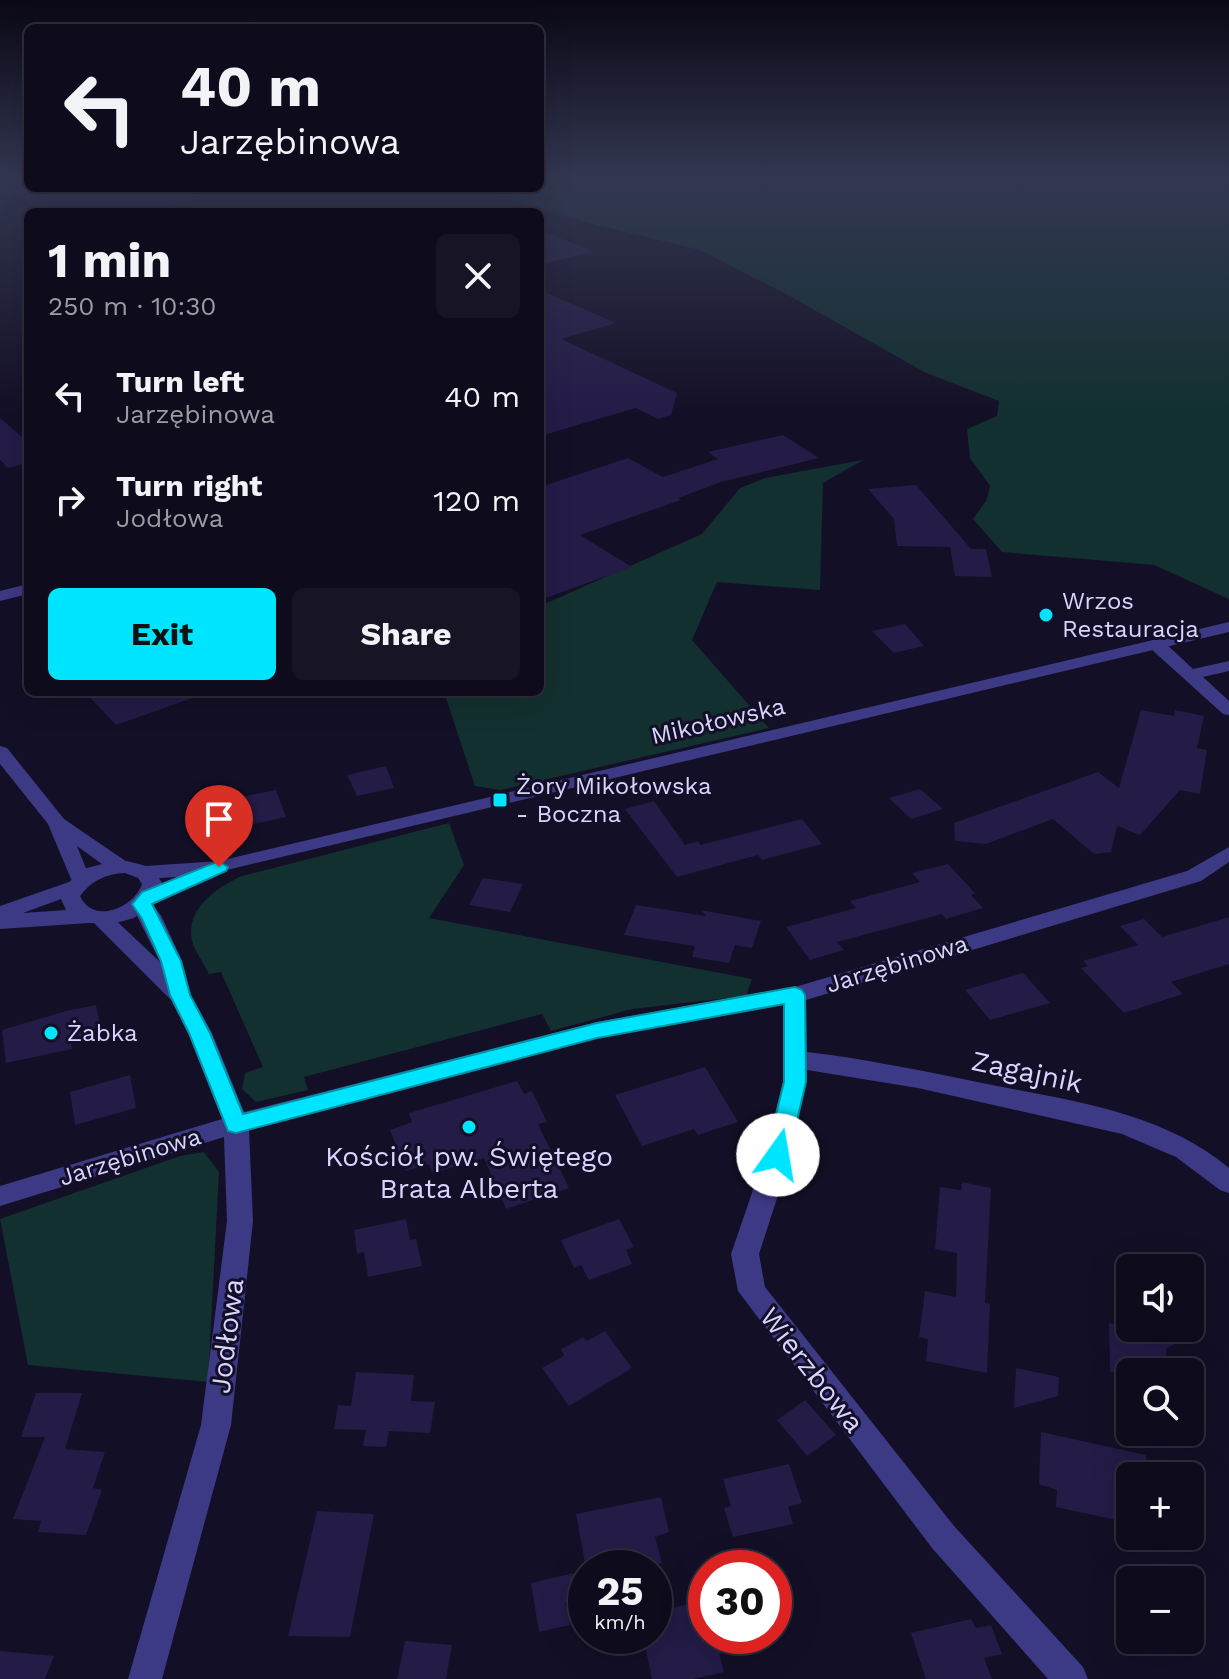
<!DOCTYPE html>
<html lang="en">
<head>
<meta charset="utf-8">
<style>
  body { margin:0; font-family:"Work Sans",sans-serif; background:#171425; color:#f1f3f6; height:100vh; display:flex; flex-direction:column; font-size:30px; white-space:nowrap }
  * { box-sizing:border-box; margin:0 }
  p { font-size:26px; color:#9b9ba3 }
  .icon { flex:none; width:44px; height:44px; fill:none; stroke:currentColor; stroke-width:2; stroke-linecap:round; stroke-linejoin:round }
  .map { position:relative; flex:1; overflow:hidden }
  .sheet { position:absolute; left:24px; top:208px; width:520px; height:488px; display:flex; flex-direction:column; background:#0e0b1c; border-radius:12px; box-shadow:0 8px 32px #0002,0 0 0 2px #2e2b3b }
  .sheet>* { flex:none }
  .guide { position:absolute; left:24px; top:24px; width:520px; height:168px; border-radius:12px; box-shadow:0 8px 32px #0002,0 0 0 2px #2e2b3b; background:#0e0b1c; color:#f1f3f6; overflow:hidden }
  .buttons { position:absolute; left:1116px; top:1254px; display:grid; gap:16px }
  .buttons a { display:grid; place-items:center; width:88px; height:88px; border-radius:12px; background:#0e0b1c; box-shadow:0 8px 32px #0002,0 0 0 2px #2e2b3b; font-size:40px }
  .speed { position:absolute; left:568px; top:1550px; display:flex; gap:16px; font-size:40px; font-weight:700; text-align:center }
  .speed>* { display:grid; place-content:center; width:104px; height:104px; border-radius:50%; background:#0e0b1c; box-shadow:0 8px 32px #0002,0 0 0 2px #2e2b3b; line-height:1 }
  .speed small { font-size:20px; font-weight:400 }
  .speed .limit { border:12px solid #d22; background:#fff; color:#111 }
  .pin { position:absolute; display:grid; place-items:center; width:68px; height:68px; color:#fff; margin:-82px -34px; border-radius:50% 50% 50% 0; rotate:-45deg; box-shadow:0 0 8px #0007 }
  .pin .icon { rotate:45deg }
  .me { position:absolute; width:88px; margin:-44px; rotate:13deg; stroke-linejoin:round; filter:drop-shadow(0 0 6px #0008) }
  .turn { display:flex; align-items:center; gap:28px; height:168px; padding:0 24px; font-size:36px }
  .turn .icon { width:104px; height:104px; stroke-width:2.5 }
  .turn b { display:block; font-size:56px; line-height:68px }
  .round { display:grid; place-items:center; flex:none; width:84px; height:84px; border-radius:12px; background:#171425 }
  .overview { display:flex; align-items:center; justify-content:space-between; height:136px; padding:0 24px }
  h1 { font-size:48px; font-weight:700; line-height:60px }
  .action { display:flex; gap:16px; margin-top:auto; padding:16px 24px }
  .action a { flex:1; height:92px; border-radius:12px; background:#00e5ff; color:#111; font-size:32px; font-weight:700; line-height:92px; text-align:center }
  .action a+a { background:#171425; color:#f1f3f6 }
  ul { padding:0; list-style:none }
  li { display:flex; align-items:center; gap:24px; height:104px; padding:0 24px }
  li div { flex:1 }
  li b { display:block; font-size:30px }
  li em { font-style:normal }
  .map>svg:first-child { display:block }
  .green { fill:#12302f }
  .building { fill:#241b47 }
  .lines { fill:none; stroke-linecap:round; stroke-linejoin:round }
  .minor { fill:#3d3a85; fill-rule:evenodd }
  .tertiary { fill:#3d3a85; fill-rule:evenodd }
  .route { fill:#00e5ff; stroke:#0095a6; stroke-width:2 }
  .poi-dot { fill:#00e5ff; stroke:#130f26; stroke-width:3 }
  .labels { text-anchor:middle; dominant-baseline:central; stroke-width:6; stroke-linejoin:round; paint-order:stroke }
  .poi-label { font-size:24px; fill:#d9d4ff; stroke:#130f26; text-anchor:start }
  .street-label { font-size:24px; fill:#d9d4ff; stroke:#130f26 }
  .near-street-label { font-size:28px; fill:#d9d4ff; stroke:#130f26 }
  .near-poi-label { font-size:28px; fill:#d9d4ff; stroke:#130f26 }
</style>
</head>
<body>
<div class="map">
<svg width="1229" height="1679" viewBox="0 0 1229 1679">
  <rect width="100%" height="100%" fill="#130f26"/>
  <path class="green" d="M 540,180 L 1229,180 L 1229,599 L 1154,565 L 1002,552 L 973,519 L 986,501 L 990,486 L 970,458 L 967,429 L 997,416 L 999,401 L 926,373 L 786,294 L 700,250 L 589,223 L 472,188 L 540,188 Z
    M 863,460 L 823,483 L 820,590 L 717,582 L 692,640 L 769,728 L 500,790 L 475,786 L 444,692 L 540,692 L 540,606 L 702,534 L 740,488 L 765,478 Z
    M 449,823 L 464,865 L 429,918 L 752,979 L 746,996 L 632,1009 L 551,1031 L 542,1014 L 304,1077 L 308,1090 L 256,1102 L 242,1089 L 245,1073 L 263,1067 L 221,972 L 209,974 C 205,965 198,956 194,947 C 181,912 215,888 242,876 Z
    M 204,1152 L 219,1172 L 208,1382 L 28,1365 L 0,1219 L 180,1156 Z"/>
  <path class="building" d="M 8,188 L 198,188 L 199,199 L 130,212 L 48,212 Z
    M 540,230 L 594,252 L 540,264 Z
    M 540,290 L 616,323 L 561,339 L 677,393 L 671,415 L 658,419 L 636,408 L 540,436 Z
    M 0,418 L 28,442 L 28,463 L 8,468 L 0,460 Z
    M 783,435 L 819,458 L 721,482 L 678,498 L 681,500 L 580,535 L 632,567 L 540,600 L 540,487 L 628,458 L 663,477 L 718,459 L 708,452 Z
    M 916,485 L 971,549 L 986,549 L 992,577 L 955,576 L 950,547 L 897,546 L 894,519 L 868,489 Z
    M 905,624 L 924,646 L 894,653 L 872,631 Z
    M 85,692 L 201,692 L 201,695 L 116,725 Z
    M 1141,710 L 1174,716 L 1175,710 L 1204,716 L 1197,748 L 1207,750 L 1200,794 L 1180,790 L 1140,835 L 1117,826 L 1111,852 L 1094,854 L 1053,819 L 986,844 L 955,841 L 954,823 L 1098,772 L 1119,788 Z
    M 386,766 L 394,788 L 357,796 L 347,775 Z
    M 920,789 L 943,809 L 911,819 L 889,798 Z
    M 276,790 L 286,817 L 240,827 L 232,805 L 242,803 L 240,797 Z
    M 654,801 L 685,845 L 698,841 L 700,845 L 802,819 L 822,844 L 762,860 L 758,855 L 677,877 L 625,809 Z
    M 948,864 L 975,893 L 971,895 L 983,908 L 946,919 L 942,914 L 837,942 L 844,950 L 810,960 L 786,927 L 856,908 L 850,901 L 920,882 L 912,873 Z
    M 483,878 L 523,884 L 510,912 L 469,905 Z
    M 636,905 L 706,916 L 701,910 L 761,921 L 752,948 L 735,945 L 729,963 L 692,957 L 695,946 L 624,935 Z
    M 1229,917 L 1229,964 L 1171,982 L 1183,994 L 1124,1013 L 1081,968 L 1088,966 L 1083,961 L 1138,945 L 1120,926 L 1144,919 L 1162,937 Z
    M 1023,973 L 1050,1003 L 990,1020 L 965,990 Z
    M 96,1005 L 102,1034 L 71,1042 L 72,1049 L 6,1063 L 2,1030 L 66,1011 Z
    M 705,1067 L 738,1122 L 698,1135 L 694,1129 L 642,1146 L 615,1095 Z
    M 130,1075 L 136,1108 L 75,1125 L 70,1092 Z
    M 517,1081 L 524,1094 L 532,1091 L 547,1122 L 538,1124 L 569,1188 L 506,1209 L 484,1158 L 433,1173 L 429,1164 L 406,1171 L 390,1130 L 412,1122 L 409,1113 Z
    M 962,1182 L 991,1188 L 985,1303 L 990,1304 L 987,1373 L 926,1361 L 928,1339 L 919,1337 L 925,1291 L 956,1297 L 957,1253 L 935,1249 L 940,1187 L 961,1190 Z
    M 406,1219 L 410,1240 L 416,1239 L 422,1266 L 368,1277 L 364,1252 L 357,1254 L 354,1230 Z
    M 619,1219 L 634,1247 L 626,1250 L 632,1264 L 589,1280 L 581,1265 L 574,1268 L 561,1240 Z
    M 1109,1323 L 1153,1332 L 1153,1328 L 1201,1328 L 1166,1349 L 1167,1372 L 1110,1372 Z
    M 605,1331 L 632,1368 L 569,1406 L 542,1368 L 564,1356 L 561,1349 L 583,1337 L 587,1341 Z
    M 1016,1368 L 1059,1377 L 1058,1396 L 1014,1408 Z
    M 356,1372 L 414,1375 L 411,1401 L 435,1402 L 430,1433 L 389,1431 L 386,1447 L 363,1446 L 366,1430 L 334,1429 L 338,1405 L 351,1406 Z
    M 36,1393 L 82,1393 L 65,1449 L 105,1452 L 93,1488 L 102,1490 L 86,1535 L 38,1532 L 41,1521 L 13,1519 L 45,1437 L 21,1437 Z
    M 805,1400 L 836,1435 L 807,1456 L 777,1420 Z
    M 1041,1432 L 1146,1455 L 1148,1476 L 1130,1476 L 1130,1523 L 1056,1507 L 1057,1490 L 1039,1484 Z
    M 789,1464 L 802,1503 L 788,1507 L 793,1524 L 733,1537 L 724,1508 L 731,1506 L 723,1479 Z
    M 661,1497 L 669,1532 L 655,1537 L 662,1563 L 639,1568 L 586,1568 L 576,1514 Z
    M 317,1511 L 374,1514 L 350,1637 L 288,1636 Z
    M 574,1573 L 579,1599 L 565,1603 L 570,1625 L 539,1632 L 531,1583 Z
    M 706,1600 L 706,1636 L 762,1636 L 719,1654 L 724,1672 L 694,1679 L 652,1679 L 643,1636 L 654,1636 L 654,1612 Z
    M 971,1619 L 976,1628 L 991,1625 L 1002,1654 L 984,1658 L 992,1679 L 926,1679 L 911,1633 Z
    M 405,1641 L 452,1645 L 446,1679 L 397,1679 Z
    M 0,1651 L 54,1656 L 45,1679 L 0,1679 Z"/>
  <g class="lines">
    <path class="minor" d="M 28,584 L 28,594 L 0,601 L 0,591 Z
      M 1156,639 L 1162,640 L 1193,669 L 1229,661 L 1229,671 L 1203,677 L 1229,701 L 1229,715 L 1223,714 L 1150,648 L 1148,644 Z
      M 0,746 L 7,748 L 64,819 L 127,862 L 130,867 L 127,872 L 113,872 L 77,846 L 91,881 L 88,886 L 74,886 L 48,824 L 0,764 Z
      M 1229,847 L 1229,862 L 1201,881 L 806,1000 L 807,1052 C 866,1059 924,1071 982,1083 C 1066,1100 1161,1111 1229,1168 L 1229,1193 L 1220,1190 L 1176,1157 L 1122,1134 L 918,1088 L 807,1070 L 791,1155 L 759,1254 L 765,1287 L 954,1526 L 1083,1667 L 1088,1679 L 1048,1679 L 932,1548 L 738,1291 L 731,1254 L 765,1155 L 783,1082 L 784,1005 L 597,1038 L 249,1130 L 253,1221 L 231,1425 L 162,1679 L 128,1679 L 201,1425 L 227,1221 L 224,1137 L 0,1206 L 0,1186 L 222,1119 L 188,1033 L 171,1000 L 89,918 L 92,913 L 108,913 L 160,962 L 131,904 L 142,897 L 149,899 L 162,917 L 182,961 L 191,995 L 212,1033 L 244,1112 L 597,1022 L 795,987 L 1187,871 Z"/>
    <path class="tertiary" d="M 1229,622 L 1229,632 L 210,874 L 207,880 L 155,901 L 134,918 L 112,924 L 88,923 L 0,929 L 0,906 L 69,882 L 87,868 L 110,862 L 127,861 L 146,866 L 219,861 ZM 125,873 L 138,878 L 142,884 C 134,908 93,925 80,896 C 92,880 106,874 125,873 ZM 177,877 L 162,883 L 159,878 ZM 61,899 L 66,910 L 23,913 Z"/>
  </g>
  <linearGradient id="sky" x2="0" y2="1"><stop stop-color="#0a0815"/><stop offset="0.43" stop-color="#333752"/><stop offset="1" stop-color="#333752" stop-opacity="0"/></linearGradient>
  <rect width="1229" height="415" fill="url(#sky)"/>
  <path class="route" d="M 219,861 L 228,867 L 226,871 L 152,904 L 181,961 L 190,995 L 210,1033 L 243,1114 L 597,1023 L 795,987 L 802,990 L 805,995 L 806,1082 L 789,1155 L 786,1161 L 778,1164 L 769,1161 L 766,1155 L 784,1082 L 784,1004 L 597,1038 L 236,1133 L 228,1131 L 189,1033 L 170,995 L 161,961 L 142,919 L 132,904 L 142,892 Z"/>
  <g class="poi-dot">
    <circle cx="1046" cy="615" r="8"/>
    <rect x="492" y="792" width="16" height="16" rx="4"/>
    <circle cx="51" cy="1033" r="8"/>
    <circle cx="469" cy="1127" r="8"/>
  </g>
  <g class="labels">
    <g class="poi-label">
      <text x="1062" y="601">Wrzos<tspan x="1062" dy="28">Restauracja</tspan></text>
      <text x="516" y="786">Żory Mikołowska<tspan x="516" dy="28">- Boczna</tspan></text>
      <text x="67" y="1033">Żabka</text>
    </g>
    <g class="street-label">
      <text transform="translate(718 721) rotate(-13)">Mikołowska</text>
      <text transform="translate(897 964) rotate(-17)">Jarzębinowa</text>
      <text transform="translate(130 1157) rotate(-17)">Jarzębinowa</text>
    </g>
    <g class="near-street-label">
      <text transform="translate(1027 1072) rotate(12)">Zagajnik</text>
      <text transform="translate(227 1336) rotate(-83)">Jodłowa</text>
      <text transform="translate(812 1370) rotate(52)">Wierzbowa</text>
    </g>
    <g class="near-poi-label">
      <text x="469" y="1156">Kościół pw. Świętego<tspan x="469" dy="32">Brata Alberta</tspan></text>
    </g>
  </g>
</svg>
<div class="buttons">
<a><svg class="icon" aria-label="sound" viewBox="0 0 24 24"><path d="M4 9h4l5-4v14l-5-4H4zM17 9q2 3 0 6"/></svg></a>
<a><svg class="icon" aria-label="search" viewBox="0 0 24 24"><circle cx="10" cy="10" r="6"/><path d="M15 15l6 6"/></svg></a>
<a>+</a>
<a>−</a>
</div>
<div class="speed"><div>25<small>km/h</small></div><div class="limit">30</div></div>
<div class="pin" style="left:219px;top:867px;background:#d93025"><svg class="icon" aria-label="arrive" viewBox="0 0 24 24"><path d="M6 21V4h12l-3 4 3 4H6"/></svg></div>
<svg class="me" style="left:778px;top:1155px" viewBox="-20 -20 40 40"><circle r="19" fill="#fff"/><path d="M0-13L10 11 0 6-10 11z" fill="#00e5ff"/></svg>
<div class="guide">
<div class="turn"><svg class="icon" aria-label="left" viewBox="0 0 24 24"><path d="M17 20v-9H6M10 6l-5 5 5 5"/></svg><div><b>40 m</b>Jarzębinowa</div></div>
</div>
<section class="sheet">
<div class="overview"><div><h1>1 min</h1><p>250 m · 10:30</p></div><a class="round"><svg class="icon" aria-label="close" viewBox="0 0 24 24"><path d="M6 6l12 12M18 6L6 18"/></svg></a></div>
<ul>
<li><svg class="icon" aria-label="left" viewBox="0 0 24 24"><path d="M17 20v-9H6M10 6l-5 5 5 5"/></svg><div><b>Turn left</b><p>Jarzębinowa</p></div><em>40 m</em></li>
<li><svg class="icon" aria-label="right" viewBox="0 0 24 24"><path d="M7 20v-9h11M14 6l5 5-5 5"/></svg><div><b>Turn right</b><p>Jodłowa</p></div><em>120 m</em></li>
</ul>
<div class="action"><a>Exit</a><a>Share</a></div>
</section>
</div>
</body>
</html>
